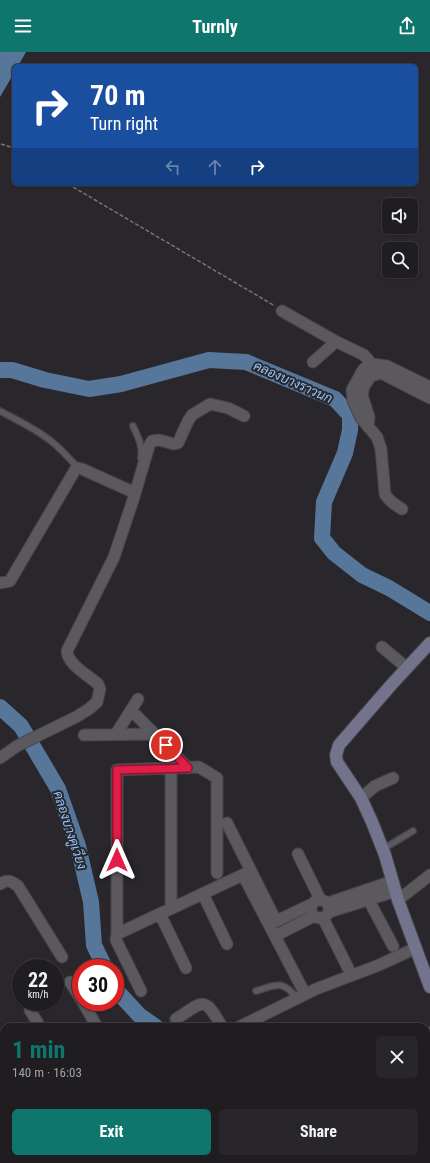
<!DOCTYPE html>
<html lang="en">
<head>
<meta charset="utf-8">
<style>
  body { margin:0; font-family:"Roboto Condensed",Sarabun,sans-serif; background:#28262a; color:#f1f3f6; height:100vh; display:flex; flex-direction:column; font-size:15px; white-space:nowrap }
  * { box-sizing:border-box; margin:0 }
  p { font-size:13px; color:#a2a2a5 }
  .icon { flex:none; width:22px; height:22px; fill:none; stroke:currentColor; stroke-width:2; stroke-linecap:round; stroke-linejoin:round }
  .map { position:relative; flex:1; overflow:hidden }
  .sheet { position:absolute; left:0px; top:971px; width:430px; height:140px; display:flex; flex-direction:column; background:#201d21; border-radius:12px 12px 0 0; box-shadow:0 1px 3px #0004,0 0 0 1px #3d3b3f }
  .sheet>* { flex:none }
  .banner { position:absolute; left:12px; top:12px; width:406px; height:122px; border-radius:6px; box-shadow:0 1px 3px #0004,0 0 0 1px #3d3b3f; background:#1a4fa0; color:#fff; overflow:hidden }
  .controls { position:absolute; left:382px; top:146px; display:grid; gap:8px }
  .controls a { display:grid; place-items:center; width:36px; height:36px; border-radius:6px; background:#201d21; box-shadow:0 1px 3px #0004,0 0 0 1px #3d3b3f; font-size:20px }
  .speed { position:absolute; left:12px; top:907px; display:flex; gap:8px; font-size:20px; font-weight:700; text-align:center }
  .speed>* { display:grid; place-content:center; width:52px; height:52px; border-radius:50%; background:#201d21; box-shadow:0 1px 3px #0004,0 0 0 1px #3d3b3f; line-height:1 }
  .speed small { font-size:10px; font-weight:400 }
  .speed .limit { border:6px solid #d22; background:#fff; color:#111 }
  .pin { position:absolute; display:grid; place-items:center; width:34px; height:34px; color:#fff; margin:-17px; border:2px solid #fff; border-radius:50%; box-shadow:0 1px 4px #0007 }
  .me { position:absolute; width:44px; margin:-22px; rotate:0deg; stroke-linejoin:round; filter:drop-shadow(0 0 3px #0008) }
  .turn { display:flex; align-items:center; gap:14px; height:84px; padding:0 12px; font-size:18px }
  .turn .icon { width:52px; height:52px; stroke-width:2.5 }
  .turn b { display:block; font-size:28px; line-height:34px }
  .lanes { display:flex; align-items:center; height:38px; padding:0 12px; background:#0003; justify-content:center; gap:20px; direction:ltr }
  .lanes .off { opacity:.35 }
  .round { display:grid; place-items:center; flex:none; width:42px; height:42px; border-radius:6px; background:#28262a }
  .overview { display:flex; align-items:center; justify-content:space-between; height:68px; padding:0 12px }
  h1 { font-size:24px; font-weight:700; line-height:30px; color:#0f766e }
  .primary-button { display:flex; gap:8px; margin-top:auto; padding:8px 12px }
  .primary-button a { flex:1; height:46px; border-radius:6px; background:#0f766e; color:#fff; font-size:16px; font-weight:700; line-height:46px; text-align:center }
  .primary-button a+a { background:#28262a; color:#f1f3f6 }
  header { display:flex; justify-content:space-between; align-items:center; height:52px; padding:0 12px; background:#0f766e; color:#fff; font-size:18px; font-weight:700 }
  .map>svg:first-child { display:block }
  .water { fill:#56779a }
  .lines { fill:none; stroke-linecap:round; stroke-linejoin:round }
  .river { stroke:#56779a; stroke-width:16 }
  .lane-casing { stroke:#474449; stroke-width:8 }
  .street-casing { stroke:#474449; stroke-width:13 }
  .secondary-casing { stroke:#474449; stroke-width:14 }
  .path { stroke:#78757a; stroke-width:1.5; stroke-dasharray:4 2; stroke-linecap:butt }
  .lane { stroke:#5b585e; stroke-width:5.5 }
  .street { stroke:#5b585e; stroke-width:11 }
  .secondary { stroke:#73738e; stroke-width:12 }
  .route-casing { stroke:#92132f; stroke-width:10 }
  .route { stroke:#e11d48; stroke-width:7 }
  .labels { text-anchor:middle; dominant-baseline:central; stroke-width:4; stroke-linejoin:round; paint-order:stroke }
  .water-label { font-size:13px; font-style:italic; fill:#91c5fd; stroke:#2a272c }
</style>
</head>
<body>
<header><svg class="icon" aria-label="menu" viewBox="0 0 24 24"><path d="M4 6h16M4 12h16M4 18h16"/></svg>Turnly<svg class="icon" aria-label="share" viewBox="0 0 24 24"><path d="M12 15V3M7 8l5-5 5 5M5 13v7h14v-7"/></svg></header>
<div class="map">
<svg width="430" height="1111" viewBox="0 0 430 1111">
  <rect width="100%" height="100%" fill="#2a272c"/>
  <path class="water" d="M 0,0 L 26,0 L 18,14 L 14,14 L 14,21 L 0,45 Z"/>
  <g class="lines">
    <path class="river" d="M 0,318 L 12,318 L 45,328 L 89,337 L 121,332 L 209,308 L 246,310 L 335,347 L 350,363 L 350,378 L 345,401 L 324,450 L 322,486 L 334,501 L 362,523 L 389,536 L 430,561
      M 0,655 L 21,674 L 58,737 L 78,794 L 91,850 L 94,893 L 105,916
      M 115,937 L 139,963 L 156,975
      M 307,1107 L 310,1111"/>
    <g class="lane-casing">
      <path id="lane" d="M 0,359 C 17,368 36,377 51,389 C 61,397 70,407 78,416
        M 133,374 C 138,385 143,394 141,406
        M 383,797 L 413,779
        M 256,939 C 277,933 281,927 297,946"/>
    </g>
    <g class="street-casing">
      <path id="street" d="M 282,259 L 335,289
        M 313,310 L 330,295 L 335,289 L 364,303 L 372,312
        M 368,375 L 369,365 L 362,343 L 364,334 L 371,324 L 381,321 L 430,346
        M 134,445 L 149,394 L 152,389 L 159,388 L 174,392 L 178,391 L 188,369 L 192,363 L 210,352 L 228,356 L 244,364
        M 402,457 C 395,453 389,449 385,442 L 381,397 L 377,385 L 361,366 L 353,348 L 352,338 L 363,318 L 367,314 L 372,312 L 387,314 L 430,335
        M 0,531 L 10,529 L 75,418 L 78,416 L 82,417 L 133,440 L 134,445 L 114,505 L 67,599 C 68,613 88,623 98,632 L 100,637 L 97,650 L 89,657 L 76,665 L 17,694 L 0,706
        M 382,595 L 407,616
        M 131,658 L 188,716
        M 116,682 L 138,647
        M 84,683 L 154,682
        M 171,716 L 171,857
        M 361,746 L 375,734 L 393,726
        M 227,771 L 276,869
        M 298,802 L 320,847
        M 217,821 L 217,726 L 199,715 L 117,718 L 117,882 L 251,819
        M 243,823 L 302,936
        M 0,832 C 8,827 11,829 18,834 L 62,905
        M 365,841 L 393,894
        M 203,842 L 227,892
        M311 857a9 9 0 1 1 18 0a9 9 0 1 1-18 0Z
        M 398,848 L 430,823
        M 328,851 L 393,829
        M 329,860 L 396,839
        M 160,862 L 186,916
        M 323,866 L 348,916
        M 270,872 L 312,852
        M 117,882 L 116,888 L 141,939
        M 275,884 L 314,864
        M 70,930 L 81,947
        M 83,950 L 97,975
        M 30,958 L 40,975
        M 176,967 C 204,949 204,943 222,975
        M 239,975 L 316,937 L 379,913 L 416,896
        M 426,984 L 430,981
        M 0,993 L 4,1000
        M 0,1077 L 4,1084
        M 16,1107 L 18,1111
        M 64,1107 L 66,1111
        M 111,1107 L 113,1111
        M 158,1107 L 159,1111
        M 188,1107 L 189,1111
        M 0,1108 L 4,1105"/>
    </g>
    <g class="secondary-casing">
      <path id="secondary" d="M 430,591 L 392,632 L 339,693 L 336,703 L 337,710 L 361,746 L 372,770 L 385,803 L 398,848 L 430,935"/>
    </g>
    <path class="path" d="M 1,92 L 14,96
      M 68,132 L 275,254"/>
    <use href="#lane" class="lane"/>
    <use href="#street" class="street"/>
    <use href="#secondary" class="secondary"/>
  </g>
  <g class="lines">
    <g class="route-casing">
      <path id="route" d="M 117,808 L 117,718 L 188,716 L 166,693"/>
    </g>
    <use href="#route" class="route"/>
  </g>
  <g class="labels">
    <g class="water-label">
      <text transform="translate(293 330) rotate(24)">คลองบางราวนก</text>
      <text transform="translate(70 778) rotate(72)">คลองบางคูเวียง</text>
    </g>
  </g>
</svg>
<div class="controls">
<a><svg class="icon" aria-label="sound" viewBox="0 0 24 24"><path d="M4 9h4l5-4v14l-5-4H4zM17 9q2 3 0 6"/></svg></a>
<a><svg class="icon" aria-label="search" viewBox="0 0 24 24"><circle cx="10" cy="10" r="6"/><path d="M15 15l6 6"/></svg></a>
</div>
<div class="speed"><div>22<small>km/h</small></div><div class="limit">30</div></div>
<div class="pin" style="left:166px;top:693px;background:#d93025"><svg class="icon" aria-label="arrive" viewBox="0 0 24 24"><path d="M6 21V4h12l-3 4 3 4H6"/></svg></div>
<svg class="me" style="left:117px;top:808px" viewBox="-20 -20 40 40"><path d="M0-17L14 15 0 8-14 15z" fill="#e11d48" stroke="#fff" stroke-width="4"/></svg>
<div class="banner">
<div class="turn"><svg class="icon" aria-label="right" viewBox="0 0 24 24"><path d="M7 20v-9h11M14 6l5 5-5 5"/></svg><div><b>70 m</b>Turn right</div></div>
<div class="lanes"><svg class="icon off" aria-label="left" viewBox="0 0 24 24"><path d="M17 20v-9H6M10 6l-5 5 5 5"/></svg><svg class="icon off" aria-label="ahead" viewBox="0 0 24 24"><path d="M12 20V5M6 11l6-6 6 6"/></svg><svg class="icon" aria-label="right" viewBox="0 0 24 24"><path d="M7 20v-9h11M14 6l5 5-5 5"/></svg></div>
</div>
<section class="sheet">
<div class="overview"><div><h1>1 min</h1><p>140 m · 16:03</p></div><a class="round"><svg class="icon" aria-label="close" viewBox="0 0 24 24"><path d="M6 6l12 12M18 6L6 18"/></svg></a></div>
<div class="primary-button"><a>Exit</a><a>Share</a></div>
</section>
</div>
</body>
</html>
